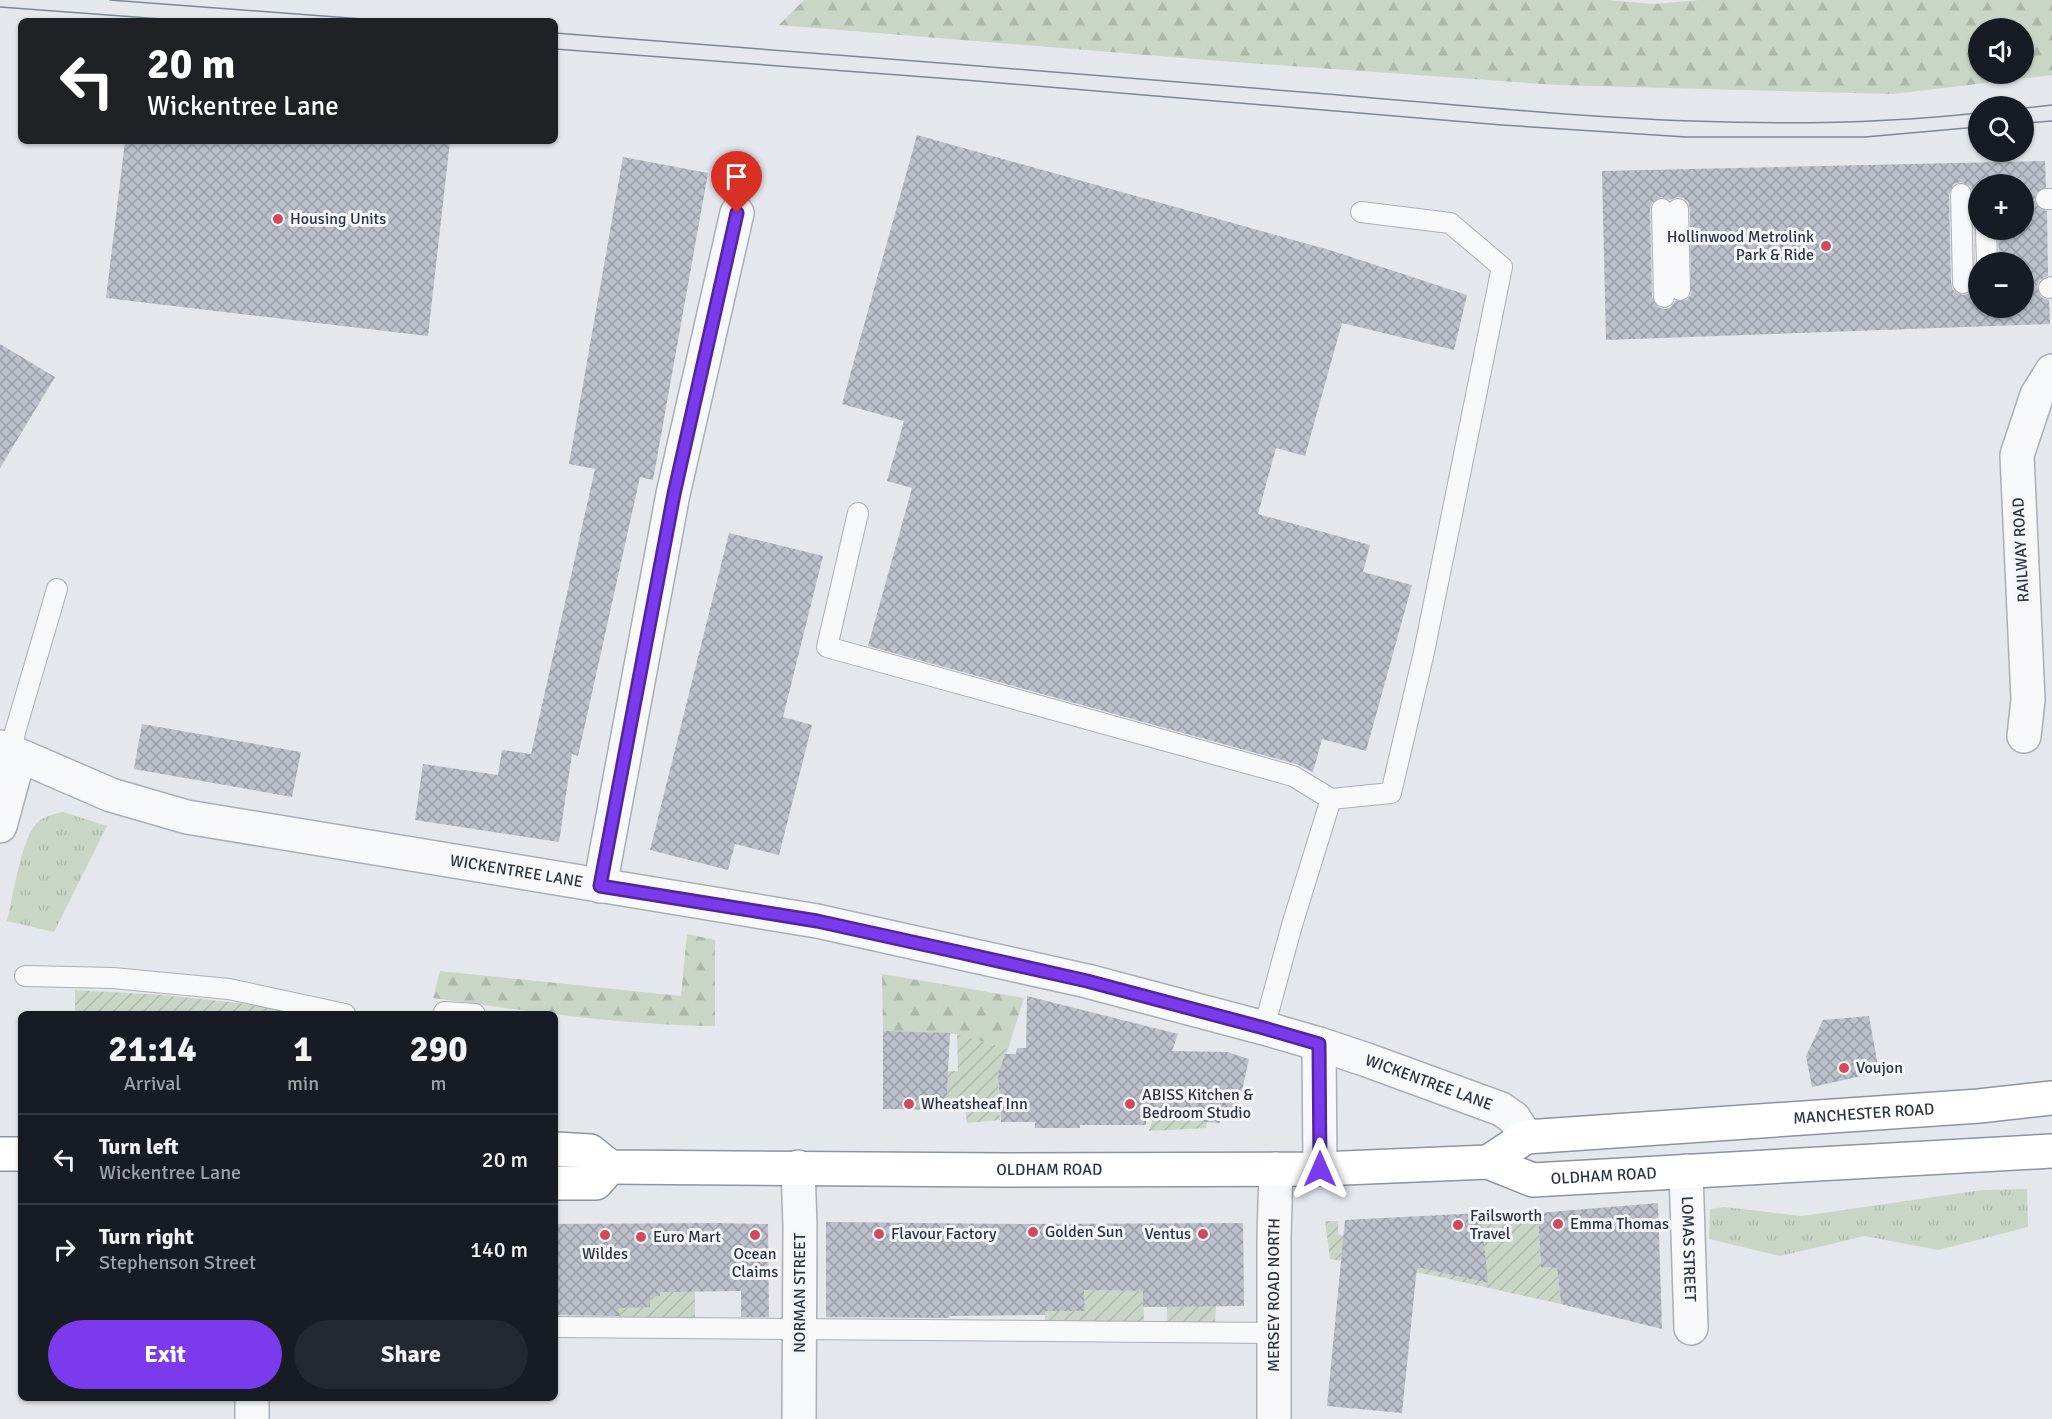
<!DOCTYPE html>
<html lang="en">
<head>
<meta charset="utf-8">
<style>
  body { margin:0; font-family:Signika,sans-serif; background:#242831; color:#f1f3f6; height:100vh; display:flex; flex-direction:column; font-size:22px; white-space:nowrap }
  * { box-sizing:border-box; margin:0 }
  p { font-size:20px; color:#9ea1a6 }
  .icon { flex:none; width:33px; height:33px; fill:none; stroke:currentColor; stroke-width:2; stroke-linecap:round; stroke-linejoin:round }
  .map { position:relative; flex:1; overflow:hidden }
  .side { position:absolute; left:18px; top:1011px; width:540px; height:390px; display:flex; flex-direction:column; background:#171b24; border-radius:9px; box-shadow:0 2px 4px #0004 }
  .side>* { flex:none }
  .guide { position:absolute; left:18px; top:18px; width:540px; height:126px; border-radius:9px; box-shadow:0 2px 4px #0004; background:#202124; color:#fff; overflow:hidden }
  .tools { position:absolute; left:1968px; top:18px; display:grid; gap:12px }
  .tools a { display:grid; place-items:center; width:66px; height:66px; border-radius:50%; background:#171b24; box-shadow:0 2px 4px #0004; font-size:30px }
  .pin { position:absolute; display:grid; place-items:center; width:51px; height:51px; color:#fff; margin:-62px -26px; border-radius:50% 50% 50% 0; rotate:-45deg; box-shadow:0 0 6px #0007 }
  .pin .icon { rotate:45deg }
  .me { position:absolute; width:66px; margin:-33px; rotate:0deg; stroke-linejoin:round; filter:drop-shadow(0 0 4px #0008) }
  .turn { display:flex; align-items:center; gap:21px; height:126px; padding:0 30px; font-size:27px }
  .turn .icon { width:78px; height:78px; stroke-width:2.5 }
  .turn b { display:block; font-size:42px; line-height:51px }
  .eta { display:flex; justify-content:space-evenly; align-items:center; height:102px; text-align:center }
  .eta b { font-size:36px; font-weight:800; line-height:42px }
  .button { display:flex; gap:12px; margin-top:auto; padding:12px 30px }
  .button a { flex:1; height:69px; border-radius:36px; background:#7c3aed; color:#fff; font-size:24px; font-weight:800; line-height:69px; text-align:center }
  .button a+a { background:#242831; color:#f1f3f6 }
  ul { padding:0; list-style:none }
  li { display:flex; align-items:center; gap:18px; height:90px; padding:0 30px; border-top:2px solid #363941 }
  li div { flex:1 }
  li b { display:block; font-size:22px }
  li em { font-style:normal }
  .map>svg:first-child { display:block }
  .grass { fill:url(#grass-tufts) }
  .forest { fill:url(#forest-firs); fill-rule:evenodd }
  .garden { fill:url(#garden-furrows) }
  .building { fill:url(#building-cross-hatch); fill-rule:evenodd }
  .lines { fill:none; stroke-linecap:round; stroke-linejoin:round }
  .service-casing { stroke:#a9aeb7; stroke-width:22 }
  .minor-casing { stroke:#a9aeb7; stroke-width:36 }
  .tertiary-casing { stroke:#a9aeb7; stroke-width:36 }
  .trunk-casing { stroke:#8b94a3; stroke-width:36 }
  .service { stroke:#f7f8fa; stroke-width:20 }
  .minor { stroke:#f7f8fa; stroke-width:33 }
  .tertiary { stroke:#f7f8fa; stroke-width:33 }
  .trunk { stroke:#fff; stroke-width:33 }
  .tram { stroke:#7d8696; stroke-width:1.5 }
  .route-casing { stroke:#51269a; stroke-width:15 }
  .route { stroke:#7c3aed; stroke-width:10 }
  .poi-dot { fill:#d1495b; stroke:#f4f6f9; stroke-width:2 }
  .labels { text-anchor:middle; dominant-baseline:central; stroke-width:6; stroke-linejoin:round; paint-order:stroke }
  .poi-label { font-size:16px; fill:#2b3445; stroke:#f4f6f9; text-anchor:start }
  .street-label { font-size:16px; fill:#2b3445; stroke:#f4f6f9 }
</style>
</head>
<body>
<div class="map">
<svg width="2052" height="1419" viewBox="0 0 2052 1419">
  <defs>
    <pattern id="grass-tufts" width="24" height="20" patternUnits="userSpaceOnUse" patternTransform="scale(1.5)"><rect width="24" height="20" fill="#c9d6c5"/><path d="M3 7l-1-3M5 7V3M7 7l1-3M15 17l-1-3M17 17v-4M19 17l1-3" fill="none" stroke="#adb8ab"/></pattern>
    <pattern id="forest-firs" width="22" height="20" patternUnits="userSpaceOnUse" patternTransform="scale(1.5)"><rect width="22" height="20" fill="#c9d6c5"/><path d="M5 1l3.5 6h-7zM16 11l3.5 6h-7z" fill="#adb8ab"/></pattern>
    <pattern id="garden-furrows" width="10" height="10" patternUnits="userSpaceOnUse" patternTransform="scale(1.5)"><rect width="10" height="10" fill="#c9d6c5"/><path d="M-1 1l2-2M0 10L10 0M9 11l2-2" fill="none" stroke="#adb8ab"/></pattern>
    <pattern id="building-cross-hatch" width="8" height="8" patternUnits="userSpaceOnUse" patternTransform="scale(1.5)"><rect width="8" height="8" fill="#bbc0ca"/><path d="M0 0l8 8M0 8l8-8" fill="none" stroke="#989da6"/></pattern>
  </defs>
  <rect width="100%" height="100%" fill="#e4e7ec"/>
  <path class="grass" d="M 63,812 L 107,826 L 54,932 L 7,921 C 13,897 21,839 37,823 C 44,816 54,814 63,812 Z
    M 2027,1189 L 2028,1227 L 1938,1250 L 1865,1236 L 1780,1256 L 1709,1239 L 1710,1209 L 1724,1207 L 1802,1216 L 1982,1190 Z"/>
  <path class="forest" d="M 804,0 L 1607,0 L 1654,4 L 1699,0 L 2052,0 L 2052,75 L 1893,94 L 1557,85 L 1220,61 L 779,25 ZM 1978,28 L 2024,28 L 2024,74 L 1978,74 Z
    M 687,934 L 715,940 L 715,1026 C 619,1025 527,1011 433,998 L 440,971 L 681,996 Z
    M 882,974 L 1024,998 L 1008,1049 L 957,1034 L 883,1031 Z"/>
  <path class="garden" d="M 75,990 L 162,995 L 278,1007 L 277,1014 L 152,1012 L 151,1014 L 75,1014 Z
    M 957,1034 L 1008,1049 L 998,1076 L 1000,1120 L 967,1123 L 965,1107 L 946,1107 L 944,1071 L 958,1071 Z
    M 1158,1101 L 1166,1102 L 1171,1119 L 1187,1121 L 1188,1116 L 1207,1116 L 1206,1128 L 1149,1131 Z
    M 1481,1213 L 1513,1221 L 1538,1213 L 1541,1267 L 1557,1268 L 1561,1304 L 1431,1275 L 1330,1259 L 1325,1221 L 1338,1221 L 1338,1234 L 1378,1246 L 1453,1255 L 1457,1276 L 1487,1283 Z
    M 619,1271 L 637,1307 L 650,1307 L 650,1296 L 660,1296 L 659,1273 L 695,1292 L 695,1321 L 619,1319 Z
    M 1045,1288 L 1085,1310 L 1084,1290 L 1143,1291 L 1144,1325 L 1045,1325 Z
    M 1167,1289 L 1216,1306 L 1215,1326 L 1167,1325 Z"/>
  <path class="building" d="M 917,135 L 1333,251 L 1467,295 L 1454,350 L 1342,323 L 1305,456 L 1276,448 L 1258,514 L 1370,545 L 1363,572 L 1412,585 L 1366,751 L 1322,739 L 1313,772 L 1296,764 L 868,646 L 912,488 L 887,481 L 904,421 L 842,404 Z
    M 125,141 L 450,141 L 428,336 L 106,298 Z
    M 623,157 L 708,173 L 653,480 L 640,477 L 578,756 L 572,754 L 559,842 L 415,820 L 423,764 L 498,775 L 502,750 L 531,754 L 595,469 L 569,464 Z
    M 2045,161 L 2046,187 L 2036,193 L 2034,200 L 2040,209 L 2047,211 L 2048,276 L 2040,280 L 2037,286 L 2041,297 L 2049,300 L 2050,324 L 1606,340 L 1602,171 ZM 1961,182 L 1971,187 L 1973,194 L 1975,283 L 1970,293 L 1963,295 L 1953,290 L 1951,283 L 1949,194 L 1954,184 ZM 1978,184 L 2024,184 L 2024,230 L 1998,230 L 1999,262 L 2024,262 L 2024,308 L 1978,308 L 1978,270 L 1975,262 L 1974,230 L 1978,221 ZM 1661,197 L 1670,200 L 1677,197 L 1683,198 L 1688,202 L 1690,209 L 1691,295 L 1686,300 L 1675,301 L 1671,307 L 1665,309 L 1658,307 L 1652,297 L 1650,209 L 1652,203 Z
    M 0,344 L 55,377 L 0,468 Z
    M 729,533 L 823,556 L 783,717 L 812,725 L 779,855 L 735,844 L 728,870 L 650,850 Z
    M 142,724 L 301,752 L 292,797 L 134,769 Z
    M 1027,996 L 1178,1034 L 1172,1051 L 1227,1052 L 1249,1059 L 1236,1117 L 1220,1117 L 1220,1123 L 1146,1117 L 1146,1125 L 1080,1125 L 1080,1128 L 1035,1128 L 1035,1122 L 1001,1122 L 998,1075 L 1005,1054 L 1016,1054 L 1017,1048 L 1026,1048 Z
    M 1869,1016 L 1879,1072 L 1812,1087 L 1806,1056 L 1823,1020 Z
    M 883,1031 L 950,1033 L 946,1110 L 883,1109 Z
    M 1658,1203 L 1662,1329 L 1561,1304 L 1557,1268 L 1541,1267 L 1538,1213 Z
    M 1481,1213 L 1488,1283 L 1417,1267 L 1402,1413 L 1327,1406 L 1345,1220 Z
    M 826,1222 L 1021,1224 L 1243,1223 L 1244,1306 L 1143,1307 L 1143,1291 L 1084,1290 L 1085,1311 L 1045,1311 L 1045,1315 L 949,1316 L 949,1318 L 826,1317 Z
    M 718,1223 L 768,1224 L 769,1317 L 741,1317 L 741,1291 L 660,1292 L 660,1296 L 650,1296 L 650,1307 L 619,1308 L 619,1316 L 555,1315 L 555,1224 Z"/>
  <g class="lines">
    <g class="service-casing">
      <path id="service" d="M 1961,194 L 1963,283
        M 2046,199 L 2052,199
        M 1662,209 L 1664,297
        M 1678,209 L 1680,290
        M 1986,230 L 1987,262
        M 2049,288 L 2052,287
        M 858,513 L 827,647 L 1293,776 L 1331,799
        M 12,752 L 15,732 L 57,589
        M 25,976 L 113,978 L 229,989 L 345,1014
        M 444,1014 L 444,1012 L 475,1014
        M 1264,1028 L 1292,925 L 1331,799 L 1391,793 L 1424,652 L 1502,267 L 1450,223 L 1361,212
        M 555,1327 L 1275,1333"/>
    </g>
    <g class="minor-casing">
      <g id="minor">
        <path d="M 2024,736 L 2028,700 L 2017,455 L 2037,395 L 2052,371"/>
        <path id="s1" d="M 0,747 L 111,795 L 187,817 L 817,921 L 1087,981 L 1264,1028 L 1319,1044 L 1367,1060 L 1501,1109 L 1514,1118 L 1526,1137"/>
        <path d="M 0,826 L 14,775 L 12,752"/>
        <path d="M 600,886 L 673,494 L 737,213"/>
        <path d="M 1319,1044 L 1320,1169"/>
        <path d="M 798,1167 L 800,1226 L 799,1419"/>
        <path id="s2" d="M 1686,1171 L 1691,1328"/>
        <path d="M 252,1419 L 252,1398"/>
      </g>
    </g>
    <g class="tertiary-casing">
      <g id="tertiary">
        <path id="s3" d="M 1274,1419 L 1274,1237 L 1276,1169"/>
      </g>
    </g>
    <g class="trunk-casing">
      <g id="trunk">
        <path id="s4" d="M 555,1149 L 590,1151 L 610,1167 L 1004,1170 L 1320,1169 L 1488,1162 L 1533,1180 L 2052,1151"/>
        <path d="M 0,1154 L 21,1154"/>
        <path id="s5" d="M 1488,1162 L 1526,1137 L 1979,1106 L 2052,1098"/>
        <path d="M 555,1183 L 596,1183 L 610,1167"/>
      </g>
    </g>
    <use href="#service" class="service"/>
    <use href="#minor" class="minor"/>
    <use href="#tertiary" class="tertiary"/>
    <use href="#trunk" class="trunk"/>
    <path class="tram" d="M 110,0 L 389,21
      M 0,7 L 189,21
      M 555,33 C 812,53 1070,73 1327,94 C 1543,112 1762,137 1978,113
      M 555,49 L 965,80 L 1502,125 L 1686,137 L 1865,137 L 1978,127
      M 2024,108 L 2052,105
      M 2024,123 L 2052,121"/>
  </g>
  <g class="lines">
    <g class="route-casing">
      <path id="route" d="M 737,213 L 674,494 L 600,886 L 817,921 L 958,952 L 1087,981 L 1264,1028 L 1319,1044 L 1320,1169"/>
    </g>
    <use href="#route" class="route"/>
  </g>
  <g class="poi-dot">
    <circle cx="278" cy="219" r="6"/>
    <circle cx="1826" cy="246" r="6"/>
    <circle cx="1844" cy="1068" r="6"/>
    <circle cx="909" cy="1104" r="6"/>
    <circle cx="1130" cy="1104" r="6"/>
    <circle cx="1558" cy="1224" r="6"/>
    <circle cx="1458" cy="1225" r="6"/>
    <circle cx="1033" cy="1232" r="6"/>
    <circle cx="879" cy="1234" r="6"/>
    <circle cx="1203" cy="1234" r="6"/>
    <circle cx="605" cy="1235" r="6"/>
    <circle cx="755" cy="1235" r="6"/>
    <circle cx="641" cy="1237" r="6"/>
  </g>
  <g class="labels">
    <g class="poi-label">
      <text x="290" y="219">Housing Units</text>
      <text x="1814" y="237" text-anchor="end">Hollinwood Metrolink<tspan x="1814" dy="18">Park &amp; Ride</tspan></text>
      <text x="1856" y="1068">Voujon</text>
      <text x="1142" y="1095">ABISS Kitchen &amp;<tspan x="1142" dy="18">Bedroom Studio</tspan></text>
      <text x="921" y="1104">Wheatsheaf Inn</text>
      <text x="1470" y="1216">Failsworth<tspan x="1470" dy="18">Travel</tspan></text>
      <text x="1570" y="1224">Emma Thomas</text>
      <text x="1045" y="1232">Golden Sun</text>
      <text x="891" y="1234">Flavour Factory</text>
      <text x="1191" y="1234" text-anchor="end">Ventus</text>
      <text x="653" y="1237">Euro Mart</text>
      <text x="605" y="1254" text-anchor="middle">Wildes</text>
      <text x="755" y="1254" text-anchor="middle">Ocean<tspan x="755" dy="18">Claims</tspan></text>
    </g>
    <g class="street-label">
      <text transform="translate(2021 550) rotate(-93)">RAILWAY ROAD</text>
      <text stroke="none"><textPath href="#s1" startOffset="534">WICKENTREE LANE</textPath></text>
      <text stroke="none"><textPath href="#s1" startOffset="1472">WICKENTREE LANE</textPath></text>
      <text stroke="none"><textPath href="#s5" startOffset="384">MANCHESTER ROAD</textPath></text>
      <text stroke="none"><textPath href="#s4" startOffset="500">OLDHAM ROAD</textPath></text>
      <text stroke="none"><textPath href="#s4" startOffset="1058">OLDHAM ROAD</textPath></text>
      <text stroke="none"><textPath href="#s2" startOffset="78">LOMAS STREET</textPath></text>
      <text transform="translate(800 1293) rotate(-90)">NORMAN STREET</text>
      <text stroke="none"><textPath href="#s3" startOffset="124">MERSEY ROAD NORTH</textPath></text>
    </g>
  </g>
</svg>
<div class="tools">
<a><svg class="icon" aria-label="sound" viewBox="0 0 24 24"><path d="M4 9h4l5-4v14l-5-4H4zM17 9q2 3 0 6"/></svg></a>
<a><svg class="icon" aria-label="search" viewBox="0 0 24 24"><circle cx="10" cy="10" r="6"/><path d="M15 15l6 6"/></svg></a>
<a>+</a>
<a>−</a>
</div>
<div class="pin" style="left:737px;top:213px;background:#d93025"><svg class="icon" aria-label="arrive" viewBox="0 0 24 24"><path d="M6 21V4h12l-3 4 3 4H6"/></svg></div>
<svg class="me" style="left:1320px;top:1169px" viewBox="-20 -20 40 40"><path d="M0-17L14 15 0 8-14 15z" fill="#7c3aed" stroke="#fff" stroke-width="4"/></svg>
<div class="guide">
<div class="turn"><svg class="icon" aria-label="left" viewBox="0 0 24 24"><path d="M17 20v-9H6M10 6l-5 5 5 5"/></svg><div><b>20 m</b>Wickentree Lane</div></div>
</div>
<section class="side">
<div class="eta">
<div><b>21:14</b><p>Arrival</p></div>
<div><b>1</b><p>min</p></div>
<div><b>290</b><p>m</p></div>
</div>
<ul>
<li><svg class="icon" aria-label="left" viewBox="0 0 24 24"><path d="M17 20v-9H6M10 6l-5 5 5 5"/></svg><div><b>Turn left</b><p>Wickentree Lane</p></div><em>20 m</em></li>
<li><svg class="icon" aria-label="right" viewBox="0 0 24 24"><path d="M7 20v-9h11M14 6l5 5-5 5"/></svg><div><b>Turn right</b><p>Stephenson Street</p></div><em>140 m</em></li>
</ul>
<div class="button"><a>Exit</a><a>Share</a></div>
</section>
</div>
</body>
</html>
